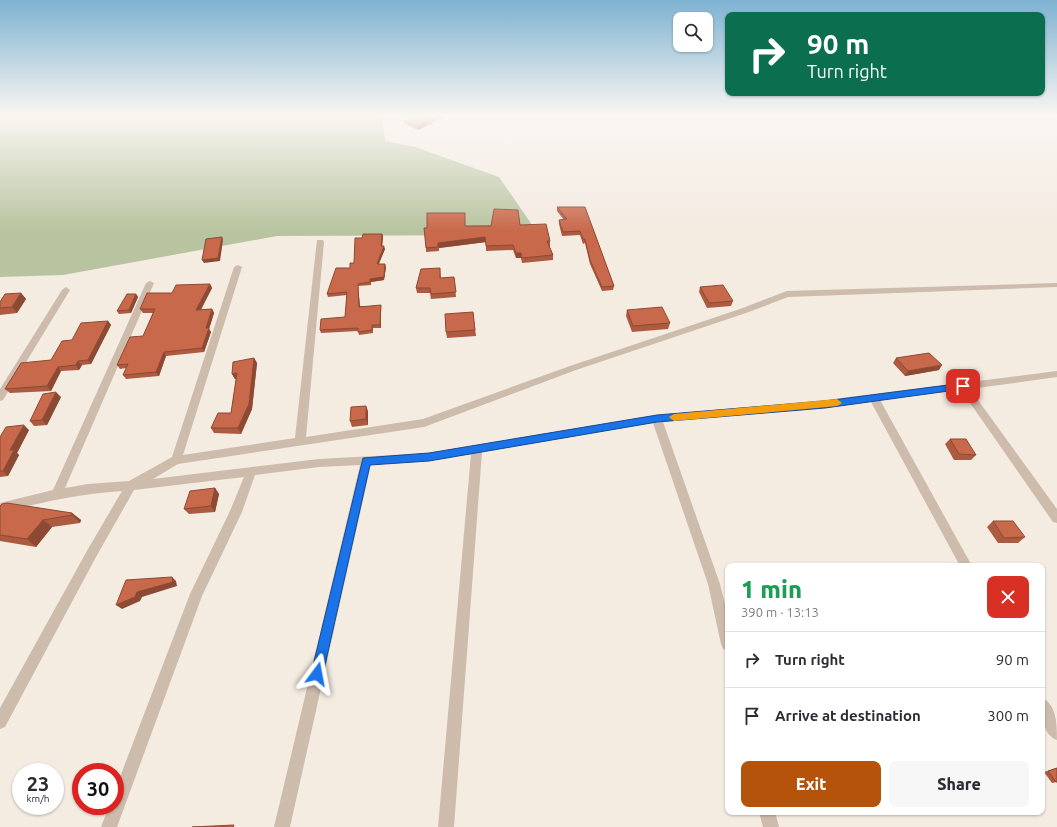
<!DOCTYPE html>
<html lang="en">
<head>
<meta charset="utf-8">
<style>
  body { margin:0; font-family:Ubuntu,sans-serif; background:#f7f7f7; color:#2b2b33; height:100vh; display:flex; flex-direction:column; font-size:15px; white-space:nowrap }
  * { box-sizing:border-box; margin:0 }
  p { font-size:13px; color:#7c7c81 }
  .icon { flex:none; width:22px; height:22px; fill:none; stroke:currentColor; stroke-width:2; stroke-linecap:round; stroke-linejoin:round }
  .map { position:relative; flex:1; overflow:hidden }
  .side { position:absolute; left:725px; top:563px; width:320px; height:252px; display:flex; flex-direction:column; background:#fff; border-radius:8px; box-shadow:0 1px 3px #0004 }
  .side>* { flex:none }
  .top-card { position:absolute; left:725px; top:12px; width:320px; height:84px; border-radius:8px; box-shadow:0 1px 3px #0004; background:#0b6e4f; color:#fff; overflow:hidden }
  .tools { position:absolute; left:673px; top:12px; display:grid; gap:8px }
  .tools a { display:grid; place-items:center; width:40px; height:40px; border-radius:8px; background:#fff; box-shadow:0 1px 3px #0004; font-size:20px }
  .speed { position:absolute; left:12px; top:763px; display:flex; gap:8px; font-size:20px; font-weight:700; text-align:center }
  .speed>* { display:grid; place-content:center; width:52px; height:52px; border-radius:50%; background:#fff; box-shadow:0 1px 3px #0004; line-height:1 }
  .speed small { font-size:10px; font-weight:400 }
  .speed .limit { border:6px solid #d22; background:#fff; color:#111 }
  .pin { position:absolute; display:grid; place-items:center; width:34px; height:34px; color:#fff; margin:-17px; border-radius:8px; box-shadow:0 2px 6px #0006 }
  .me { position:absolute; width:44px; margin:-22px; rotate:13deg; stroke-linejoin:round; filter:drop-shadow(0 0 3px #0008) }
  .turn { display:flex; align-items:center; gap:14px; height:84px; padding:0 16px; font-size:18px }
  .turn .icon { width:52px; height:52px; stroke-width:2.5 }
  .turn b { display:block; font-size:28px; line-height:34px }
  .round { display:grid; place-items:center; flex:none; width:42px; height:42px; border-radius:8px; background:#f7f7f7 }
  .summary { display:flex; align-items:center; justify-content:space-between; height:68px; padding:0 16px }
  h1 { font-size:24px; font-weight:800; line-height:30px; color:#1e9e55 }
  .action { display:flex; gap:8px; margin-top:auto; padding:8px 16px }
  .action a { flex:1; height:46px; border-radius:8px; background:#b45309; color:#fff; font-size:16px; font-weight:800; line-height:46px; text-align:center }
  .action a+a { background:#f7f7f7; color:#2b2b33 }
  ul { padding:0; list-style:none }
  li { display:flex; align-items:center; gap:12px; height:56px; padding:0 16px; border-top:1px solid #e1e1e2 }
  li div { flex:1 }
  li b { display:block; font-size:15px }
  li em { font-style:normal }
  .map>svg:first-child { display:block }
  .green { fill:#b8c4a0 }
  .lines { fill:none; stroke-linecap:round; stroke-linejoin:round }
  .minor { fill:#cdbbac; fill-rule:evenodd }
  .wall { fill:#ac5a40 }
  .shaded-wall { fill:#8c4a34 }
  .building { fill:#c8694b; stroke:#8c4a34 }
  .route { fill:#1a73e8; stroke:#114b97 }
  .slow { fill:#f59e0b }
</style>
</head>
<body>
<div class="map">
<svg width="1057" height="827" viewBox="0 0 1057 827">
  <rect width="100%" height="100%" fill="#f4ebe1"/>
  <path class="green" d="M 0,115 L 382,115 L 385,141 L 415,147 L 499,177 L 539,235 L 277,236 L 63,275 L 0,277 Z"/>
  <g class="lines">
    <path class="minor" d="M 24,115 L 33,115 L 0,125 L 0,121 Z
      M 317,240 L 323,240 L 324,242 L 306,437 L 423,419 L 570,366 L 740,309 L 787,291 L 1057,283 L 1057,287 L 788,297 L 746,313 L 576,370 L 424,427 L 178,464 L 153,479 L 319,459 L 429,453 L 657,415 L 825,400 L 1057,371 L 1057,377 L 970,389 L 1057,509 L 1057,523 L 1053,522 L 961,390 L 880,400 L 972,566 L 960,566 L 871,402 L 825,408 L 663,422 L 720,584 L 728,616 L 728,651 L 723,649 L 721,644 L 708,584 L 653,423 L 482,452 L 454,827 L 438,827 L 471,454 L 429,461 L 371,464 L 290,827 L 274,827 L 360,465 L 319,467 L 255,475 L 242,512 L 202,596 L 117,827 L 101,827 L 109,806 L 115,806 L 115,790 L 190,594 L 230,511 L 244,477 L 134,490 L 96,557 L 5,727 L 0,729 L 0,708 L 88,549 L 122,491 C 78,494 43,502 0,513 L 0,503 L 53,490 L 146,283 L 150,281 L 154,283 L 65,488 L 88,484 L 129,481 L 172,457 L 234,267 L 238,265 L 242,267 L 183,455 L 295,438 Z
      M 66,287 L 70,290 L 3,400 L 0,401 L 0,389 L 62,290 Z
      M 1042,698 C 1057,704 1057,726 1057,740 C 1041,734 1042,712 1042,698 Z
      M 759,812 L 775,812 L 779,827 L 763,827 Z"/>
  </g>
  <path class="wall" d="M 404,115 L 444,115 L 444,117 L 432,122 L 433,125 L 430,124 L 418,130 L 405,124 L 404,121 L 412,118 Z
    M 557,207 L 585,207 L 614,286 L 613,290 L 602,291 L 590,264 L 585,243 L 583,244 L 580,235 L 562,236 L 559,224 L 559,220 L 564,220 L 557,211 Z
    M 465,213 L 465,226 L 520,225 L 550,241 L 550,246 L 549,246 L 553,255 L 553,260 L 522,263 L 521,258 L 516,258 L 513,250 L 486,251 L 486,242 L 439,248 L 439,251 L 426,252 L 426,248 L 427,228 Z
    M 382,234 L 383,236 L 382,246 L 385,249 L 379,264 L 386,267 L 384,280 L 371,282 L 371,285 L 358,286 L 360,306 L 381,308 L 381,328 L 373,328 L 373,333 L 359,335 L 358,331 L 321,333 L 320,330 L 345,317 L 347,295 L 328,297 L 327,294 L 354,263 L 362,238 Z
    M 440,268 L 441,278 L 454,277 L 456,297 L 431,299 L 430,293 L 417,293 L 416,288 Z
    M 210,284 L 212,288 L 201,310 L 212,309 L 214,313 L 209,329 L 211,332 L 204,352 L 166,356 L 159,376 L 126,379 L 123,375 L 126,368 L 120,369 L 117,365 L 143,336 L 153,313 L 143,313 L 140,309 L 172,293 Z
    M 700,287 L 733,301 L 731,306 L 707,308 L 699,292 Z
    M 21,293 L 26,299 L 17,313 L 0,315 L 0,302 Z
    M 136,294 L 138,297 L 131,313 L 119,314 L 117,311 Z
    M 627,310 L 670,323 L 668,329 L 632,332 L 626,316 Z
    M 473,312 L 476,336 L 447,338 L 446,332 Z
    M 108,321 L 111,325 L 91,364 L 82,365 L 79,370 L 61,371 L 51,391 L 10,393 L 5,389 L 51,360 L 72,340 Z
    M 254,358 L 257,363 L 252,409 L 241,434 L 214,433 L 211,428 L 231,413 L 236,379 L 235,379 L 232,374 Z
    M 896,358 L 939,370 L 905,376 L 893,363 Z
    M 61,397 L 47,425 L 34,426 L 30,421 Z
    M 368,411 L 368,425 L 352,427 L 350,421 Z
    M 29,430 L 17,453 L 19,455 L 8,476 L 0,477 L 0,437 Z
    M 950,439 L 976,455 L 971,460 L 954,460 L 945,444 Z
    M 215,488 L 219,494 L 215,512 L 189,514 L 184,509 Z
    M 0,506 L 72,513 L 81,520 L 80,523 L 52,527 L 36,547 L 0,541 Z
    M 993,521 L 1025,537 L 1018,543 L 998,543 L 987,527 Z
    M 1057,768 L 1057,782 L 1052,783 L 1044,772 Z"/>
  <path class="shaded-wall" d="M 440,115 L 444,115 L 444,117 L 432,122 L 432,119 Z
    M 429,120 L 430,124 L 418,130 L 418,126 Z
    M 382,234 L 383,236 L 382,249 L 381,246 Z
    M 222,237 L 223,240 L 220,261 L 204,263 L 202,260 Z
    M 485,237 L 486,242 L 439,248 L 438,243 Z
    M 384,246 L 385,249 L 377,267 L 377,264 Z
    M 516,253 L 521,253 L 521,258 L 516,258 Z
    M 385,264 L 386,267 L 384,280 L 371,282 L 371,285 L 370,279 Z
    M 210,284 L 212,288 L 198,314 L 196,310 Z
    M 358,284 L 358,286 L 360,309 L 359,307 Z
    M 21,293 L 26,299 L 17,313 L 12,307 Z
    M 136,294 L 138,297 L 131,313 L 129,310 Z
    M 381,305 L 381,328 L 380,325 Z
    M 212,309 L 214,313 L 209,329 L 211,332 L 204,352 L 202,348 L 206,328 Z
    M 108,321 L 111,325 L 91,364 L 88,360 Z
    M 164,352 L 166,356 L 159,376 L 156,372 Z
    M 254,358 L 257,363 L 252,409 L 241,434 L 238,428 Z
    M 78,361 L 82,365 L 79,370 L 76,365 Z
    M 942,365 L 939,370 L 905,376 L 908,371 Z
    M 58,367 L 61,371 L 51,391 L 47,386 Z
    M 237,373 L 240,378 L 235,379 L 232,374 Z
    M 56,392 L 61,397 L 47,425 L 42,420 Z
    M 366,406 L 368,411 L 368,425 L 366,419 Z
    M 24,425 L 29,430 L 17,453 L 19,455 L 8,476 L 3,471 L 10,450 Z
    M 215,488 L 219,494 L 215,512 L 211,506 Z
    M 72,513 L 81,520 L 80,523 L 72,515 Z
    M 43,520 L 52,527 L 36,547 L 27,539 Z
    M 172,577 L 176,581 L 177,586 L 142,597 L 140,601 L 122,609 L 116,605 L 137,592 Z"/>
  <path class="building" d="M 414,115 L 440,115 L 432,119 L 432,121 L 429,120 L 418,126 L 404,121 L 416,116 Z
    M 557,207 L 585,207 L 614,286 L 602,287 L 590,260 L 585,239 L 583,239 L 580,231 L 563,232 L 559,220 L 567,219 Z
    M 494,209 L 518,210 L 520,225 L 546,224 L 550,241 L 547,241 L 553,255 L 522,258 L 521,253 L 516,253 L 513,245 L 486,246 L 485,237 L 438,243 L 438,247 L 426,248 L 424,228 L 427,228 L 427,213 L 465,213 L 465,226 L 491,226 Z
    M 363,234 L 382,234 L 381,246 L 384,246 L 377,264 L 385,264 L 384,277 L 370,279 L 370,282 L 358,284 L 359,307 L 381,305 L 380,325 L 372,325 L 372,330 L 358,332 L 358,328 L 320,330 L 321,319 L 345,317 L 347,292 L 327,294 L 336,268 L 350,268 L 350,263 L 354,263 L 355,238 L 362,238 Z
    M 222,237 L 218,258 L 202,260 L 206,239 Z
    M 440,268 L 440,278 L 454,277 L 456,292 L 431,294 L 430,288 L 416,288 L 421,269 Z
    M 210,284 L 196,310 L 212,309 L 206,328 L 209,328 L 202,348 L 164,352 L 156,372 L 123,375 L 128,364 L 117,365 L 130,337 L 143,336 L 155,309 L 140,309 L 147,293 L 172,293 L 176,285 Z
    M 723,285 L 733,301 L 709,303 L 700,287 Z
    M 21,293 L 12,307 L 0,308 L 0,302 L 5,294 Z
    M 127,294 L 136,294 L 129,310 L 117,311 Z
    M 662,307 L 670,323 L 633,326 L 627,310 Z
    M 473,312 L 475,330 L 446,332 L 445,314 Z
    M 108,321 L 88,360 L 78,361 L 76,365 L 58,367 L 47,386 L 5,389 L 21,363 L 51,360 L 62,341 L 72,340 L 81,323 Z
    M 929,353 L 942,365 L 908,371 L 896,358 Z
    M 254,358 L 249,404 L 238,428 L 211,428 L 218,413 L 231,413 L 237,373 L 232,374 L 233,362 Z
    M 56,392 L 42,420 L 30,421 L 43,394 Z
    M 366,406 L 366,419 L 350,421 L 351,407 Z
    M 24,425 L 10,450 L 14,450 L 3,471 L 0,471 L 0,437 L 6,427 Z
    M 950,439 L 966,439 L 976,455 L 959,454 Z
    M 215,488 L 211,506 L 184,509 L 190,491 Z
    M 7,503 L 72,513 L 72,515 L 43,520 L 27,539 L 0,535 L 0,506 L 2,504 Z
    M 993,521 L 1013,521 L 1025,537 L 1004,538 Z
    M 172,577 L 173,582 L 137,592 L 135,597 L 116,605 L 126,580 Z
    M 1057,768 L 1057,782 L 1056,782 L 1048,771 Z
    M 234,825 L 233,827 L 192,827 Z"/>
  <linearGradient id="sky" x2="0" y2="1"><stop stop-color="#7eb2d2"/><stop offset="0.5" stop-color="#faf6f2"/><stop offset="1" stop-color="#faf6f2" stop-opacity="0"/></linearGradient>
  <rect width="1057" height="231" fill="url(#sky)"/>
  <path class="route" d="M 963,383 L 967,386 L 963,389 L 825,408 L 657,422 L 429,461 L 370,465 L 323,674 L 321,679 L 317,681 L 313,679 L 311,674 L 363,458 L 429,453 L 657,415 L 825,401 Z"/>
  <path class="slow" d="M 837,399 L 842,403 L 837,406 L 674,421 L 669,417 L 674,414 Z"/>
</svg>
<div class="tools">
<a><svg class="icon" aria-label="search" viewBox="0 0 24 24"><circle cx="10" cy="10" r="6"/><path d="M15 15l6 6"/></svg></a>
</div>
<div class="speed"><div>23<small>km/h</small></div><div class="limit">30</div></div>
<div class="pin" style="left:963px;top:386px;background:#d93025"><svg class="icon" aria-label="arrive" viewBox="0 0 24 24"><path d="M6 21V4h12l-3 4 3 4H6"/></svg></div>
<svg class="me" style="left:317px;top:674px" viewBox="-20 -20 40 40"><path d="M0-17L14 15 0 8-14 15z" fill="#1a73e8" stroke="#fff" stroke-width="4"/></svg>
<div class="top-card">
<div class="turn"><svg class="icon" aria-label="right" viewBox="0 0 24 24"><path d="M7 20v-9h11M14 6l5 5-5 5"/></svg><div><b>90 m</b>Turn right</div></div>
</div>
<section class="side">
<div class="summary"><div><h1>1 min</h1><p>390 m · 13:13</p></div><a class="round" style="background:#d93025;color:#fff"><svg class="icon" aria-label="close" viewBox="0 0 24 24"><path d="M6 6l12 12M18 6L6 18"/></svg></a></div>
<ul>
<li><svg class="icon" aria-label="right" viewBox="0 0 24 24"><path d="M7 20v-9h11M14 6l5 5-5 5"/></svg><div><b>Turn right</b></div><em>90 m</em></li>
<li><svg class="icon" aria-label="arrive" viewBox="0 0 24 24"><path d="M6 21V4h12l-3 4 3 4H6"/></svg><div><b>Arrive at destination</b></div><em>300 m</em></li>
</ul>
<div class="action"><a>Exit</a><a>Share</a></div>
</section>
</div>
</body>
</html>
